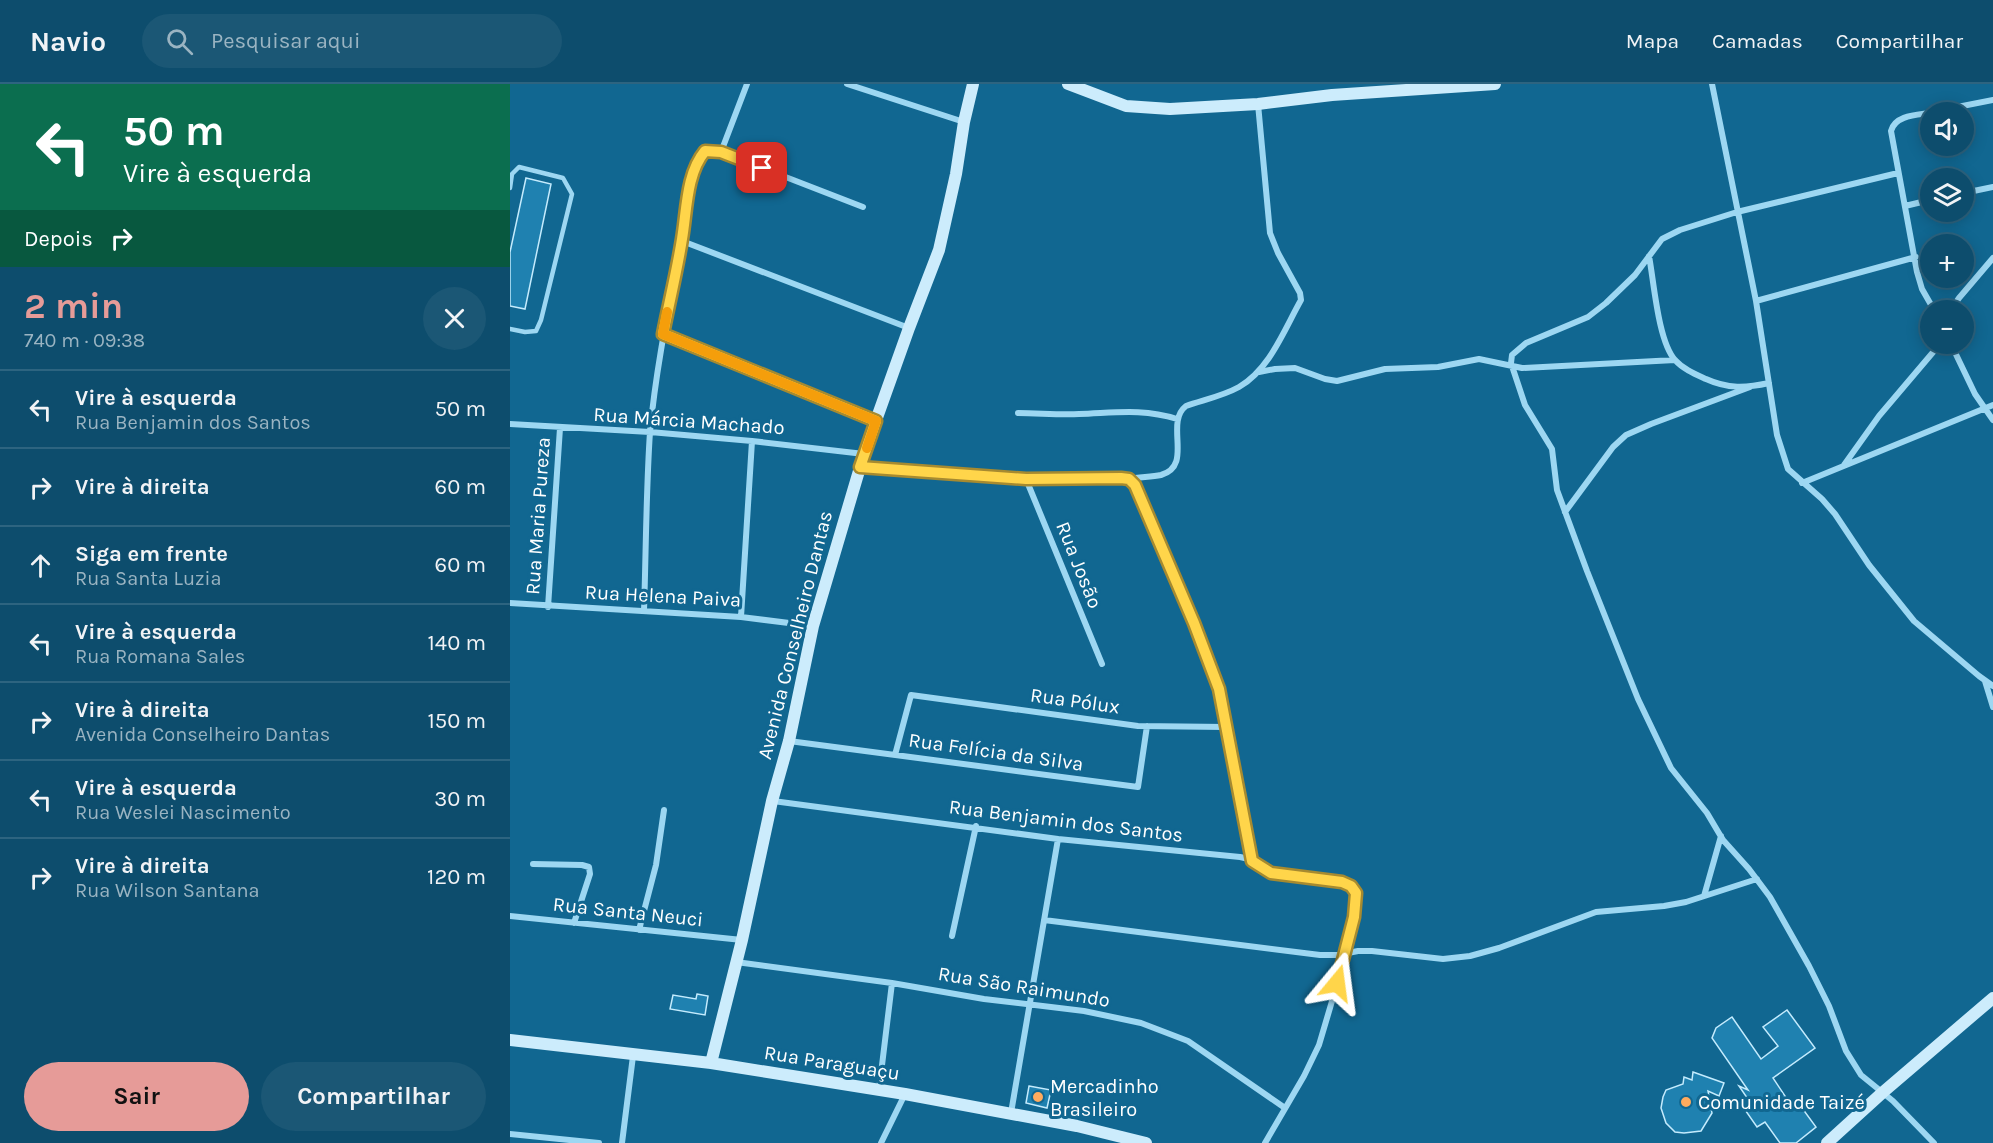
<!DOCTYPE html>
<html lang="pt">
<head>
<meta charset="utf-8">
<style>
  body { margin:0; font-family:Karla,sans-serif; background:#1b5775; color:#f1f3f6; height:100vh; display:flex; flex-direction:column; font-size:22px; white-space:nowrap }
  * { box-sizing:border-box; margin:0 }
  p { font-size:20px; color:#9ab4c2 }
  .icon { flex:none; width:33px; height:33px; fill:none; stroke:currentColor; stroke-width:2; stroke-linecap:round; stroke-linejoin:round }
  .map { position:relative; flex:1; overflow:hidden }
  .drawer { display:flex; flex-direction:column; background:#0d4d6d; width:510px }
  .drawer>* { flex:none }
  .guide { background:#0b6e4f; color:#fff; overflow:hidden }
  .buttons { position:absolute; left:1410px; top:18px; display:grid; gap:12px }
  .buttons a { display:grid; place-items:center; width:54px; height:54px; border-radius:50%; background:#0d4d6d; box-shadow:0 3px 15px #0003,0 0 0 2px #2d6480; font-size:30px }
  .pin { position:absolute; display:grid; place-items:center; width:51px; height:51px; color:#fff; margin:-26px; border-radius:12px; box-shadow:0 3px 9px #0006 }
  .me { position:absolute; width:66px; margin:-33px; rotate:16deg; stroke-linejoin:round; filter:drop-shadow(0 0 4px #0008) }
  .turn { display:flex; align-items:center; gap:21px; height:126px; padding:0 24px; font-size:27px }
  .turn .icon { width:78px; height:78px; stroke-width:2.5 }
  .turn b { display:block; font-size:42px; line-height:51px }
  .then { display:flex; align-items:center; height:57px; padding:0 24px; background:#0003; gap:12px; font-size:22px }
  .round { display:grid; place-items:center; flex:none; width:63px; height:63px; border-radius:32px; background:#1b5775 }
  .overview { display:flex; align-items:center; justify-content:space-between; height:102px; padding:0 24px }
  h1 { font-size:36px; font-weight:700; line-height:45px; color:#e69b98 }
  .primary-button { display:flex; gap:12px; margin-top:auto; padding:12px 24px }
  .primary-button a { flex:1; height:69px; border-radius:36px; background:#e69b98; color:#111; font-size:24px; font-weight:700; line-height:69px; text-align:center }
  .primary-button a+a { background:#1b5775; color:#f1f3f6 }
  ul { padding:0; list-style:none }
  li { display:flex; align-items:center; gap:18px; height:78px; padding:0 24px; border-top:2px solid #2d6480 }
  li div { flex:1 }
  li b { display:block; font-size:22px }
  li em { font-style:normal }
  header { display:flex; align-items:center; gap:36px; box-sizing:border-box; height:84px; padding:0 30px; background:#0d4d6d; border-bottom:2px solid #2d6480 }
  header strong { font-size:28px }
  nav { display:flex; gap:33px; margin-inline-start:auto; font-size:21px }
  .search { width:420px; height:54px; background:#1b5775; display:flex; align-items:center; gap:15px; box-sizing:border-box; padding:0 21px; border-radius:33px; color:#9ab4c2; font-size:22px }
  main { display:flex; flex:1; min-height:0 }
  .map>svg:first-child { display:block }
  .building { fill:#1f81b0; stroke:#c4ebfd; stroke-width:1.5 }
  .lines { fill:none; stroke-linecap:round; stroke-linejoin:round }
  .lane { stroke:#9dd7f2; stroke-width:4.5 }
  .street { stroke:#9dd7f2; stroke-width:6 }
  .secondary { stroke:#ccecfc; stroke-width:12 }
  .route-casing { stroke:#a68a30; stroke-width:15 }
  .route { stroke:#ffd54a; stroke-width:10 }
  .slow { stroke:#f59e0b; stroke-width:10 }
  .poi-dot { fill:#ffab5e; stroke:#116791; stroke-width:2 }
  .labels { text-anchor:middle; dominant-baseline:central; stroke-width:6; stroke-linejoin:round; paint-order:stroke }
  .street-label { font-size:20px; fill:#fff; stroke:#116791 }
  .poi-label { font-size:20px; fill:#fff; stroke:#116791; text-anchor:start }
</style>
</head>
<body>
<header>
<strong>Navio</strong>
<div class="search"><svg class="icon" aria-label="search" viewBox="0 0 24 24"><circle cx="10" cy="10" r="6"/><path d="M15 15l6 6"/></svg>Pesquisar aqui</div>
<nav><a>Mapa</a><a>Camadas</a><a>Compartilhar</a></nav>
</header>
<main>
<section class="drawer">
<div class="guide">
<div class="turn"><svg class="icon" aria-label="left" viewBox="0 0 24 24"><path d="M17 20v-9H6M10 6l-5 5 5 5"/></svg><div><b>50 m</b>Vire à esquerda</div></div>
<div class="then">Depois<svg class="icon" aria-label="right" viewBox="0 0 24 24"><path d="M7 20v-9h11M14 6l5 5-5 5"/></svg></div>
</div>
<div class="overview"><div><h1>2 min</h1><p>740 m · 09:38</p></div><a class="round"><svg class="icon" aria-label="close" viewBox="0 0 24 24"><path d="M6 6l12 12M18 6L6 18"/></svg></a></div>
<ul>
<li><svg class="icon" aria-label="left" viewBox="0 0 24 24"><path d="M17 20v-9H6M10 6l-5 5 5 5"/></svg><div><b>Vire à esquerda</b><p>Rua Benjamin dos Santos</p></div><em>50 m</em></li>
<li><svg class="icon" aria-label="right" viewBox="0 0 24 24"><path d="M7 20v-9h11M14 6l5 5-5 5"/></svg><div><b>Vire à direita</b></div><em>60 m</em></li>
<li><svg class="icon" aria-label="ahead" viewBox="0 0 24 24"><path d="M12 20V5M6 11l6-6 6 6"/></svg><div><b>Siga em frente</b><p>Rua Santa Luzia</p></div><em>60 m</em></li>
<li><svg class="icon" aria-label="left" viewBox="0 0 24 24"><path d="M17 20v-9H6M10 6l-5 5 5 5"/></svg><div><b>Vire à esquerda</b><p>Rua Romana Sales</p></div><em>140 m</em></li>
<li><svg class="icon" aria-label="right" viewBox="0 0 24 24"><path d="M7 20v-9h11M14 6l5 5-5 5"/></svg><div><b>Vire à direita</b><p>Avenida Conselheiro Dantas</p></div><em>150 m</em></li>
<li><svg class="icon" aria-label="left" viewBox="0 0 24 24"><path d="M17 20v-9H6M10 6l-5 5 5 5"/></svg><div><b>Vire à esquerda</b><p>Rua Weslei Nascimento</p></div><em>30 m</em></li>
<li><svg class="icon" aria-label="right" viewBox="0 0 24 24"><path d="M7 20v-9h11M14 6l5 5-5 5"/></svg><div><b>Vire à direita</b><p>Rua Wilson Santana</p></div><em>120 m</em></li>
</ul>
<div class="primary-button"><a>Sair</a><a>Compartilhar</a></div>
</section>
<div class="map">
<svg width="1483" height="1059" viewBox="0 0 1483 1059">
  <rect width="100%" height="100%" fill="#116791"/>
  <path class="building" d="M 16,94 L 41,100 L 15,225 L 0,222 L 0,168 Z
    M 187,910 L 198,912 L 195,931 L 160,925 L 163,911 L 186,915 Z
    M 1277,926 L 1305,964 L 1263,994 L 1281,1021 L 1287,1017 L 1306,1043 L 1286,1059 L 1270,1059 L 1255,1038 L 1247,1043 L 1233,1023 L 1240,1018 L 1229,1002 L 1238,1006 L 1202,954 L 1206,944 L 1222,933 L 1251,975 L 1268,962 L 1253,943 Z
    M 1183,988 L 1214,999 L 1209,1012 L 1198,1007 L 1202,1029 L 1191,1047 L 1174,1049 L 1165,1048 L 1156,1039 L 1151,1024 L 1153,1013 L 1156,1006 L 1173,1000 L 1174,993 L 1182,996 Z
    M 519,1002 L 541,1006 L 537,1024 L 516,1019 Z"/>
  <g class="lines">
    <path class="lane" d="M 0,104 L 2,90 L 9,83 L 53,94 L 62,110 L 31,236 L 26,247 L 15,248 L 0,245"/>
    <path class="street" d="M 237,0 L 211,68 L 353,123
      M 337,0 L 454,38
      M 1202,0 L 1246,217 L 1267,351 L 1278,385 L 1312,415 L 1325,430 L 1359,481 L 1404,537 L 1469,592 L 1483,602
      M 1422,28 L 1483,16
      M 1420,29 C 1407,31 1385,31 1381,47 L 1407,188 L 1412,205 L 1424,226
      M 1388,89 L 1227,128 L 1170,146 L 1152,155 L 1125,191 L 1096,219 L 1078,233 L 1016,259 L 1002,271 L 1001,279 L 1015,321 L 1042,365 L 1047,406 L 1077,487 L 1128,615 L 1161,684 L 1197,729 L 1213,756 L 1239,785 L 1260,813 L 1299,882 L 1319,922 L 1336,967 L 1351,991 L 1383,1017 L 1424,1059
      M 1454,109 L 1483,103
      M 1395,122 L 1420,116
      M 172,157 L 399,244
      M 1139,172 C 1144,198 1148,257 1165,276 C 1173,285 1185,290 1196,295 C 1218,305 1236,304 1259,299
      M 1246,217 L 1406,173
      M 1441,226 L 1449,214 L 1483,174
      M 153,250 L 366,337
      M 1441,260 L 1465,310 L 1483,336
      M 749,288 L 765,285 L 785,284 L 815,295 L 827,297 L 875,285 L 928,283 L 969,275 L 1012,284 L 1165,276
      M 508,329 C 528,329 549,331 569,330 C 604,329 632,324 667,335
      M 0,340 L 140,348 L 242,357 L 354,370
      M 1334,381 L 1369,332 L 1430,260
      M 351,383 L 516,395 L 611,394 L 619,395 L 625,401 L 684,539 L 709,605 L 743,777
      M 516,395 L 592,580
      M 619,395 C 629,393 641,393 651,391 C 684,382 654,339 676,322 C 693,316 713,312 729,303 C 760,285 774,246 791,216 L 790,209 L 768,169 L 760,149 L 748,20
      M 1292,399 L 1483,321
      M 1055,428 L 1103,363 L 1116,351 L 1141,340 L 1240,303
      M 0,519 L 231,533 L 303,542
      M 38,523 L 50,344
      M 134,527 C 136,468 136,407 140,348 C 146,284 159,222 171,159 C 177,129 175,91 195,67 L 211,68
      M 231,533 L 242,357
      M 1475,597 L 1483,623
      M 279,657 L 628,703 L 637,642
      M 385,671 L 401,611 L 628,642 L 716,643
      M 263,717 L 548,755 L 730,773 L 739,775 L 761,789 L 832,798 L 841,802 L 846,809 L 844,833 L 836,870 L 809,961 L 794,992 L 755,1059
      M 23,780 L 72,781 L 79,783 L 80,790 L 64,839
      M 1194,812 L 1211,752
      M 0,832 L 232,856
      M 534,836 L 810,871 L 828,871 L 848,867 L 862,867 L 933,875 L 960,872 L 989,864 L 1086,828 L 1154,822 L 1176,818 L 1247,795
      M 129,846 L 146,781 L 154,726
      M 442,852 L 466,742
      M 226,878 L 382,899 L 474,915 L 574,927 L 631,939 L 678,957 L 775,1024
      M 369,1006 L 382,899
      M 501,1029 L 548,755
      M 0,1050 L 89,1059
      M 112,1059 L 123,972
      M 371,1059 L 395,1010"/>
    <path class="secondary" d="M 558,0 L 616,22 L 660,25 L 748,20 L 822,11 L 985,0
      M 0,956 L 201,979 L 395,1010 L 567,1042 L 636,1059
      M 201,979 L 232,856 L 262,717 L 279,657 L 303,542 L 354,370 L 399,244 L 429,166 L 446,90 L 454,38 L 463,0
      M 1317,1059 L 1372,1009 L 1483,914"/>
  </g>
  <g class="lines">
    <g class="route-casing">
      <path id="route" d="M 252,84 L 211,68 L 195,67 C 176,90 177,126 172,155 C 167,187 159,219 153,250 L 366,337 L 350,383 L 516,395 L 611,394 L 619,395 L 625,401 L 684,539 L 709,605 L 742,777 L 761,789 L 832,798 L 841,802 L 846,809 L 844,833 L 827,899"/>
    </g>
    <use href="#route" class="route"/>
    <path class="slow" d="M 157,228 L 153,250 L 366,337 L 357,364"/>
  </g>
  <g class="poi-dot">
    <circle cx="528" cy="1013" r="6"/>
    <circle cx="1176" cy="1018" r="6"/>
  </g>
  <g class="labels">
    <g class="street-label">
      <text transform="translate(179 337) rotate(4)">Rua Márcia Machado</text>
      <text transform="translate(28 432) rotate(-86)">Rua Maria Pureza</text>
      <text transform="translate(569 481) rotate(68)">Rua Josão</text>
      <text transform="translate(153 512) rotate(3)">Rua Helena Paiva</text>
      <text transform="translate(285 551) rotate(-76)">Avenida Conselheiro Dantas</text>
      <text transform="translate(565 617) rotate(8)">Rua Pólux</text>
      <text transform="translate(486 668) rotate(8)">Rua Felícia da Silva</text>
      <text transform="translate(556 737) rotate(7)">Rua Benjamin dos Santos</text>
      <text transform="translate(118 828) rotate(6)">Rua Santa Neuci</text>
      <text transform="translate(514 903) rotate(9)">Rua São Raimundo</text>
      <text transform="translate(322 979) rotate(9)">Rua Paraguaçu</text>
    </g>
    <g class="poi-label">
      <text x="540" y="1002">Mercadinho<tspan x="540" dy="23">Brasileiro</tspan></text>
      <text x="1188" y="1018">Comunidade Taizé</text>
    </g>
  </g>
</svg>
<div class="buttons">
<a><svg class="icon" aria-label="sound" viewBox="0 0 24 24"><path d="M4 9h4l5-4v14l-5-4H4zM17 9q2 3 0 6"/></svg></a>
<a><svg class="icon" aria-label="layers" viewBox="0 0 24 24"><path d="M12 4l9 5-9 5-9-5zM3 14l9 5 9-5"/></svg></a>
<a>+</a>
<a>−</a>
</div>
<div class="pin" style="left:252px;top:84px;background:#d93025"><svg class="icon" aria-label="arrive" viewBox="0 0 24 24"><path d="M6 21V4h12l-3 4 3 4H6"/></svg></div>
<svg class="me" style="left:827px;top:899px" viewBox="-20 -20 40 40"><path d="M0-17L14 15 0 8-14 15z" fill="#ffd54a" stroke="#fff" stroke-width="4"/></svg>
</div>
</main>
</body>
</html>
